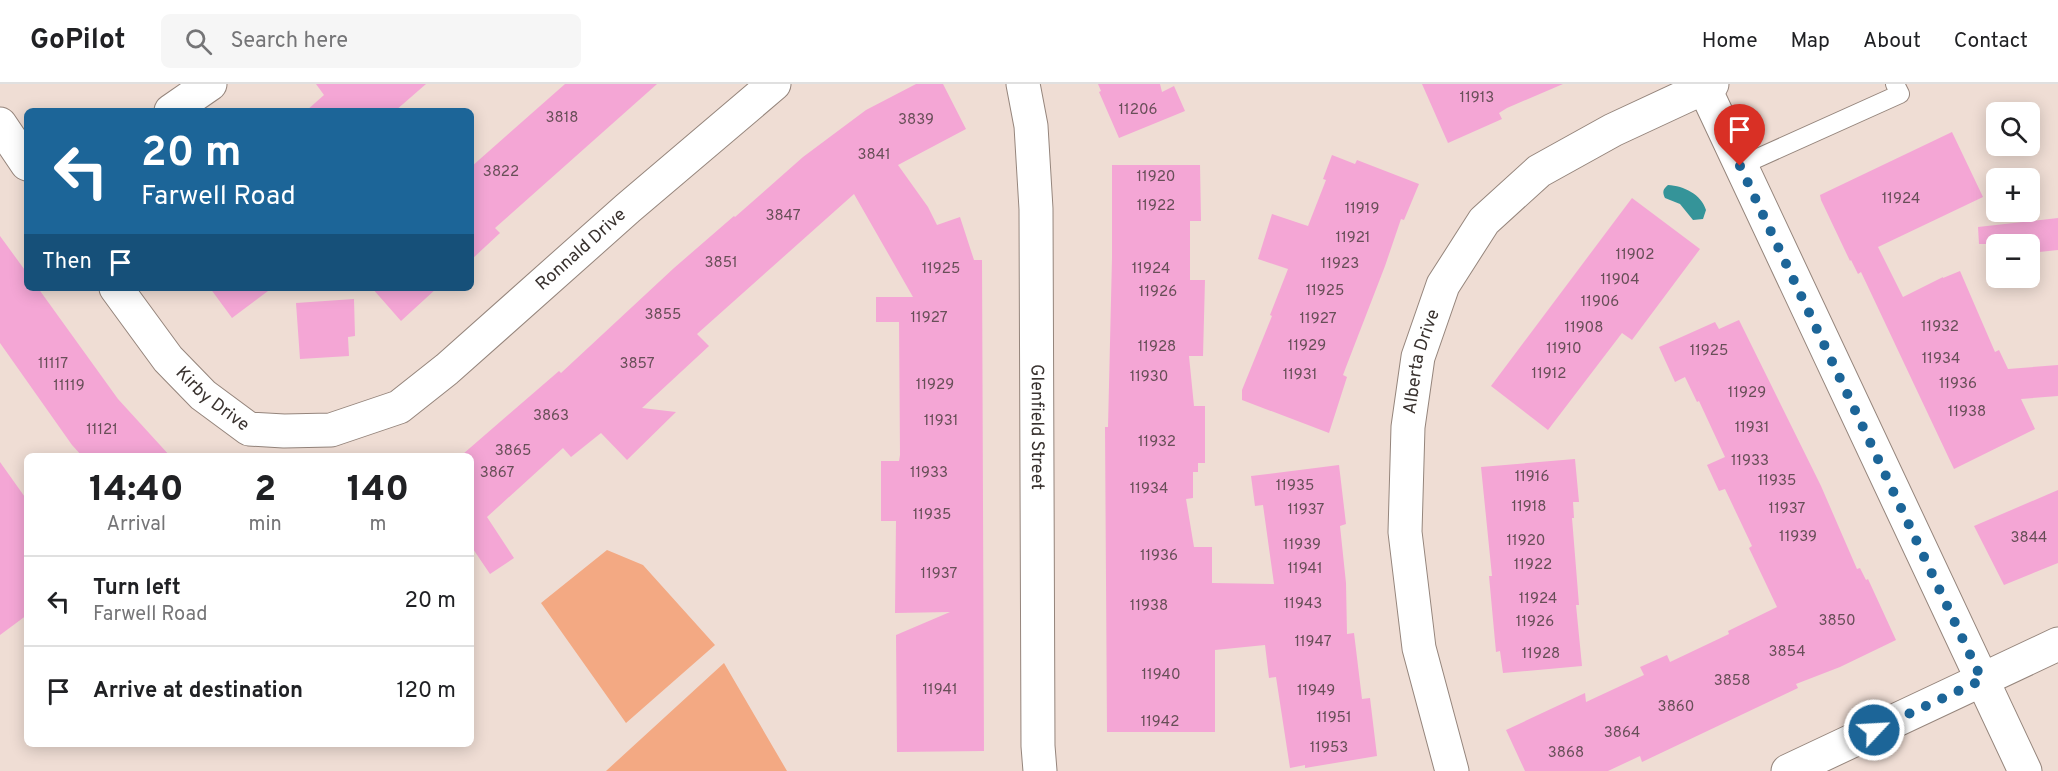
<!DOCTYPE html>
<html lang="en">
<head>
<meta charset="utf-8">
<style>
  body { margin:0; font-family:Overpass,sans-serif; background:#f6f6f6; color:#202124; height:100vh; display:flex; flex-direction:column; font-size:22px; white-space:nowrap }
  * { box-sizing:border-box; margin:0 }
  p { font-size:20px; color:#757577 }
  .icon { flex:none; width:33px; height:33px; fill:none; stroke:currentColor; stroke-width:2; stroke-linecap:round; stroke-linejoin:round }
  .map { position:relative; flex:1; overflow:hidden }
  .drawer { position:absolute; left:24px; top:369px; width:450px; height:294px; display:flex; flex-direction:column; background:#fff; border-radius:9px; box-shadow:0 3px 15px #0003 }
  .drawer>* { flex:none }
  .top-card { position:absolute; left:24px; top:24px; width:450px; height:183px; border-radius:9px; box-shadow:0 3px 15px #0003; background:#1c6598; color:#fff; overflow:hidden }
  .buttons { position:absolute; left:1986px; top:18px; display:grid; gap:12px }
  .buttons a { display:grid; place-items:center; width:54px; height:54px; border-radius:9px; background:#fff; box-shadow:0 3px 15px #0003; font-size:30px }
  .pin { position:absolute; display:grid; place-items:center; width:51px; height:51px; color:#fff; margin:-62px -26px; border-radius:50% 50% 50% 0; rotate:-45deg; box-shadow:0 0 6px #0007 }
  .pin .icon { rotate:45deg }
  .me { position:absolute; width:66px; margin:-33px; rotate:65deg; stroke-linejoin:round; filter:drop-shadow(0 0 4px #0008) }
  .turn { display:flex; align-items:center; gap:21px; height:126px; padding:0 18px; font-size:27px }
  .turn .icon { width:78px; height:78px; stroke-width:2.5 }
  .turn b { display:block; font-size:42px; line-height:51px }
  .then { display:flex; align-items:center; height:57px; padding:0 18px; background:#0003; gap:12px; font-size:22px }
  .eta { display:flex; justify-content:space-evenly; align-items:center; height:102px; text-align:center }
  .eta b { font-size:36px; font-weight:800; line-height:42px }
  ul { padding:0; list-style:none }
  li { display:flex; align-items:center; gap:18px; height:90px; padding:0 18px; border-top:2px solid #e0e0e0 }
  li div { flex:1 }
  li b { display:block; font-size:22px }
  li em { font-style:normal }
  header { display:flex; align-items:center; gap:36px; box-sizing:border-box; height:84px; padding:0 30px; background:#fff; border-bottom:2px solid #e0e0e0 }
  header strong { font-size:28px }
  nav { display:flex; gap:33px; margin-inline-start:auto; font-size:21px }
  .search { width:420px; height:54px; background:#f6f6f6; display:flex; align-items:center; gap:15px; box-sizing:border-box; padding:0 21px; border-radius:9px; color:#757577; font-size:22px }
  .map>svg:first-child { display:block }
  .green { fill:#f3a983 }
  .water { fill:#359499 }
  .building { fill:#f4a6d5 }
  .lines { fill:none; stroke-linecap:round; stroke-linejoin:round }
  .service-casing { stroke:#95857c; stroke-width:20 }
  .minor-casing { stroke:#95857c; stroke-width:35 }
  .tertiary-casing { stroke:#95857c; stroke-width:35 }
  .service { stroke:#fff; stroke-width:18 }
  .minor { stroke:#fff; stroke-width:33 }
  .tertiary { stroke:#fff; stroke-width:33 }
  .route { stroke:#1c6598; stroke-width:10; stroke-dasharray:0 18 }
  .labels { text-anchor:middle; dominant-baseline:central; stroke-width:4.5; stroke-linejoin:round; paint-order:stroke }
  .number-label { font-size:15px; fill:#684f58 }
  .street-label { font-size:18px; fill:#39322f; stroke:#fceae1 }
</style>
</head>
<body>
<header>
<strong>GoPilot</strong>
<div class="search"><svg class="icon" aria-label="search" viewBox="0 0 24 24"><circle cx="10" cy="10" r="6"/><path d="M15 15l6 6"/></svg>Search here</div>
<nav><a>Home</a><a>Map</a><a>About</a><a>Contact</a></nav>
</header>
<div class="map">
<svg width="2058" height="687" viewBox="0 0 2058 687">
  <rect width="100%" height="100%" fill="#efddd4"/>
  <path class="green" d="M 607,466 L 643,481 L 715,561 L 626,639 L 541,519 Z
    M 724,579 L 787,687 L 606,687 Z"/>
  <path class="water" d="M 1668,101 C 1684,102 1701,110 1706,126 L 1703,135 L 1693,136 L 1680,120 L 1665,114 C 1662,108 1663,105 1668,101 Z"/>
  <path class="building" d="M 316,0 L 426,0 L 395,27 L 306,27 L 324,11 Z
    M 565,0 L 657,0 L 495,144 L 500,149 L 471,176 L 471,83 Z
    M 916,0 L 943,0 L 966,45 L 898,81 L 928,123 L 937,141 L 960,133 L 974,176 L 982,176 L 984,667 L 897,668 L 896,551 L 950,528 L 895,529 L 896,437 L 881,437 L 881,377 L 899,377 L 900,371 L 899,238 L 876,238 L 876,213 L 913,213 L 854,110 L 697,250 L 709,262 L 642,324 L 676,328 L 627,376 L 601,349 L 571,373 L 563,364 L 487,433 L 514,474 L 490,490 L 471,462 L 471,372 L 466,372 L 463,370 L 559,287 L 561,289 L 674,184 L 734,132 L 735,133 L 803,73 L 866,26 Z
    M 1098,0 L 1160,0 L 1162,8 L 1174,2 L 1185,27 L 1119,54 L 1099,8 L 1101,7 Z
    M 1422,0 L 1563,0 L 1507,24 L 1499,29 L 1502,35 L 1448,59 Z
    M 1952,48 L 1983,113 L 1878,163 L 1903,213 L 1943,193 L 1943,194 L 1960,187 L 1995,268 L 1999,266 L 2008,285 L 2058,281 L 2058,312 L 2021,315 L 2035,345 L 1954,385 L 1861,188 L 1858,190 L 1851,176 L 1850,177 L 1821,116 L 1820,111 Z
    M 1332,71 L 1355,80 L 1357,76 L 1419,100 L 1404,136 L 1401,135 L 1385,182 L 1346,283 L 1343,291 L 1347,293 L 1329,349 L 1242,316 L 1242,306 L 1272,232 L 1270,231 L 1288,185 L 1258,175 L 1272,130 L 1308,142 L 1326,96 L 1323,95 Z
    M 1112,81 L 1200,81 L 1201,137 L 1190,137 L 1190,196 L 1205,196 L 1203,272 L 1189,272 L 1194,322 L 1205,322 L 1205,379 L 1198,379 L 1198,388 L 1193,388 L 1193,414 L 1186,415 L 1194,463 L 1212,463 L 1212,499 L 1274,500 L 1263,421 L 1255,422 L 1251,392 L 1339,381 L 1346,440 L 1340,442 L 1346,499 L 1347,550 L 1354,549 L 1362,615 L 1370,614 L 1377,672 L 1305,684 L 1305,681 L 1290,684 L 1276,593 L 1269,594 L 1265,561 L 1215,566 L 1215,648 L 1107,648 L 1105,343 L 1108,343 L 1112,174 Z
    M 1632,114 L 1700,165 L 1632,256 L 1622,249 L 1548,346 L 1491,302 Z
    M 2058,134 L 2058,166 L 2030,169 L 2030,160 L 1979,160 L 1978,143 Z
    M 0,152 L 27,189 L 27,204 L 38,204 L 118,315 L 170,372 L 82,372 L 72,361 L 0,259 Z
    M 210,204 L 272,204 L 232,234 Z
    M 372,204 L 437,204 L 401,237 Z
    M 354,215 L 355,252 L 348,253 L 349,272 L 300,275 L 296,219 Z
    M 1739,236 L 1821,402 L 1857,485 L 1860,484 L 1866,496 L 1868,495 L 1896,556 L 1840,583 L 1796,600 L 1798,604 L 1642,678 L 1640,672 L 1608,687 L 1525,687 L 1506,646 L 1585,609 L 1586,618 L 1644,591 L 1640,583 L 1667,571 L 1670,578 L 1729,550 L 1728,547 L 1777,523 L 1749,464 L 1752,462 L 1725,405 L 1719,407 L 1707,381 L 1725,373 L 1699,317 L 1697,318 L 1685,293 L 1675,298 L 1659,263 L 1715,238 L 1719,245 Z
    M 1575,375 L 1579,418 L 1573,418 L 1574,434 L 1572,434 L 1579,521 L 1576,521 L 1582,582 L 1503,589 L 1500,567 L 1496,568 L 1489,492 L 1492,492 L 1481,383 Z
    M 0,378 L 27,416 L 27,531 L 0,551 Z
    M 2058,406 L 2058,479 L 2004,501 L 1974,442 Z"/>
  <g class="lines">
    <g class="service-casing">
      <path id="service" d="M 1740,82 L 1900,10 L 1895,0"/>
    </g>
    <g class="minor-casing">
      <g id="minor">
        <path id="s1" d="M 1023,0 L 1031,42 L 1036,125 L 1038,662 L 1040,687"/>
        <path d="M 1704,3 L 2025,687"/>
        <path d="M 171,27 L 210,0"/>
        <path d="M 0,40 L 27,80"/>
        <path id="s2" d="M 116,204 L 168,275 L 203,311 L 249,345 L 284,347 L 331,346 L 399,323 L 447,285 L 628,124 L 774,0"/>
        <path id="s3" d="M 1452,687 L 1419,564 L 1405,448 L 1408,343 L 1418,273 L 1443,201 L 1484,137 L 1539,87 L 1613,46 L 1712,0"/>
      </g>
    </g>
    <g class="tertiary-casing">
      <path id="tertiary" d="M 1788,687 L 2058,560"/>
    </g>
    <use href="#service" class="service"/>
    <use href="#minor" class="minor"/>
    <use href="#tertiary" class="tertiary"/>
  </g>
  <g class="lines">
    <path class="route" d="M 1740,82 L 1982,596 L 1874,646"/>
  </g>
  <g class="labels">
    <g class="number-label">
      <text x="1477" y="14">11913</text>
      <text x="1138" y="26">11206</text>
      <text x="562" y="34">3818</text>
      <text x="916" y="36">3839</text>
      <text x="874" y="71">3841</text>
      <text x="501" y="88">3822</text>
      <text x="1156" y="93">11920</text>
      <text x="1901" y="115">11924</text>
      <text x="1156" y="122">11922</text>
      <text x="1362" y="125">11919</text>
      <text x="783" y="132">3847</text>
      <text x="1353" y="154">11921</text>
      <text x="1635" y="171">11902</text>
      <text x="721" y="179">3851</text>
      <text x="1340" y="180">11923</text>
      <text x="941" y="185">11925</text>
      <text x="1151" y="185">11924</text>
      <text x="1620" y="196">11904</text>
      <text x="1325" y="207">11925</text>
      <text x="1158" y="208">11926</text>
      <text x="1600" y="218">11906</text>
      <text x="663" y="231">3855</text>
      <text x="929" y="234">11927</text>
      <text x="1318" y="235">11927</text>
      <text x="1940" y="243">11932</text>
      <text x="1584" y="244">11908</text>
      <text x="1307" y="262">11929</text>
      <text x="1157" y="263">11928</text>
      <text x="1564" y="265">11910</text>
      <text x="1709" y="267">11925</text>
      <text x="1941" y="275">11934</text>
      <text x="53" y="280">11117</text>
      <text x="637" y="280">3857</text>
      <text x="1549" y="290">11912</text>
      <text x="1300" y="291">11931</text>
      <text x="1149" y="293">11930</text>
      <text x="1958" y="300">11936</text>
      <text x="935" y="301">11929</text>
      <text x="69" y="302">11119</text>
      <text x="1747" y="309">11929</text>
      <text x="1967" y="328">11938</text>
      <text x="551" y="332">3863</text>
      <text x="941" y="337">11931</text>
      <text x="1752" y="344">11931</text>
      <text x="102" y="346">11121</text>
      <text x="1157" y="358">11932</text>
      <text x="513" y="367">3865</text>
      <text x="1750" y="377">11933</text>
      <text x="497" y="389">3867</text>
      <text x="929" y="389">11933</text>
      <text x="1532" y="393">11916</text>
      <text x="1777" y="397">11935</text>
      <text x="1295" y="402">11935</text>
      <text x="1149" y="405">11934</text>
      <text x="1529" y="423">11918</text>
      <text x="1787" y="425">11937</text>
      <text x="1306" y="426">11937</text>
      <text x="932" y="431">11935</text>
      <text x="1798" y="453">11939</text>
      <text x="2029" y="454">3844</text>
      <text x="1526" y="457">11920</text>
      <text x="1302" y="461">11939</text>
      <text x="1159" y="472">11936</text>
      <text x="1533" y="481">11922</text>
      <text x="1305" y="485">11941</text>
      <text x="939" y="490">11937</text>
      <text x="1538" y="515">11924</text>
      <text x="1303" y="520">11943</text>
      <text x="1149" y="522">11938</text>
      <text x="1837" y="537">3850</text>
      <text x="1535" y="538">11926</text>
      <text x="1313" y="558">11947</text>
      <text x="1787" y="568">3854</text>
      <text x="1541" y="570">11928</text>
      <text x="1161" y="591">11940</text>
      <text x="1732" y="597">3858</text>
      <text x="940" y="606">11941</text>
      <text x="1316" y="607">11949</text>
      <text x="1676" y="623">3860</text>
      <text x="1334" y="634">11951</text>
      <text x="1160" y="638">11942</text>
      <text x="1622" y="649">3864</text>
      <text x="1329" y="664">11953</text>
      <text x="1566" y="669">3868</text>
    </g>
    <g class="street-label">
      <text stroke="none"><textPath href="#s2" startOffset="590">Ronnald Drive</textPath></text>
      <text stroke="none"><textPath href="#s3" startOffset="416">Alberta Drive</textPath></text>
      <text stroke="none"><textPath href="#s2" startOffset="148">Kirby Drive</textPath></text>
      <text stroke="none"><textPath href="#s1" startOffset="344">Glenfield Street</textPath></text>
    </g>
  </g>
</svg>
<div class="buttons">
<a><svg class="icon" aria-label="search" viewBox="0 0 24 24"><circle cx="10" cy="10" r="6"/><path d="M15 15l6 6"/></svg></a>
<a>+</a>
<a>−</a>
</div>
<div class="pin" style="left:1740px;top:82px;background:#d93025"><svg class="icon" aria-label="arrive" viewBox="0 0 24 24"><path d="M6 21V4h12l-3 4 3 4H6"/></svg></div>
<svg class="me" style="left:1874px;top:646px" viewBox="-20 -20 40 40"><circle r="17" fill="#1c6598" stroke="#fff" stroke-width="3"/><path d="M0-11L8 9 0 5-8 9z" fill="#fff"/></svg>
<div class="top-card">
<div class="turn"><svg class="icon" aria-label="left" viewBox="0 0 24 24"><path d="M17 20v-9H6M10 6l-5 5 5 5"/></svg><div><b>20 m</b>Farwell Road</div></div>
<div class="then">Then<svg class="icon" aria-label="arrive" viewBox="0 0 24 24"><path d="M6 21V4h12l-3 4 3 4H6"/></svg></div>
</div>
<section class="drawer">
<div class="eta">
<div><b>14:40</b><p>Arrival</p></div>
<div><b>2</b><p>min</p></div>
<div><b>140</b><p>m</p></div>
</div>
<ul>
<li><svg class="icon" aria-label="left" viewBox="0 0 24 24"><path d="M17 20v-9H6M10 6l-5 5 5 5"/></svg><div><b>Turn left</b><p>Farwell Road</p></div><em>20 m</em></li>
<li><svg class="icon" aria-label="arrive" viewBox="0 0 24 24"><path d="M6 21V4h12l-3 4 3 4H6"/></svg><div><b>Arrive at destination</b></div><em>120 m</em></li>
</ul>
</section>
</div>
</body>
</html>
